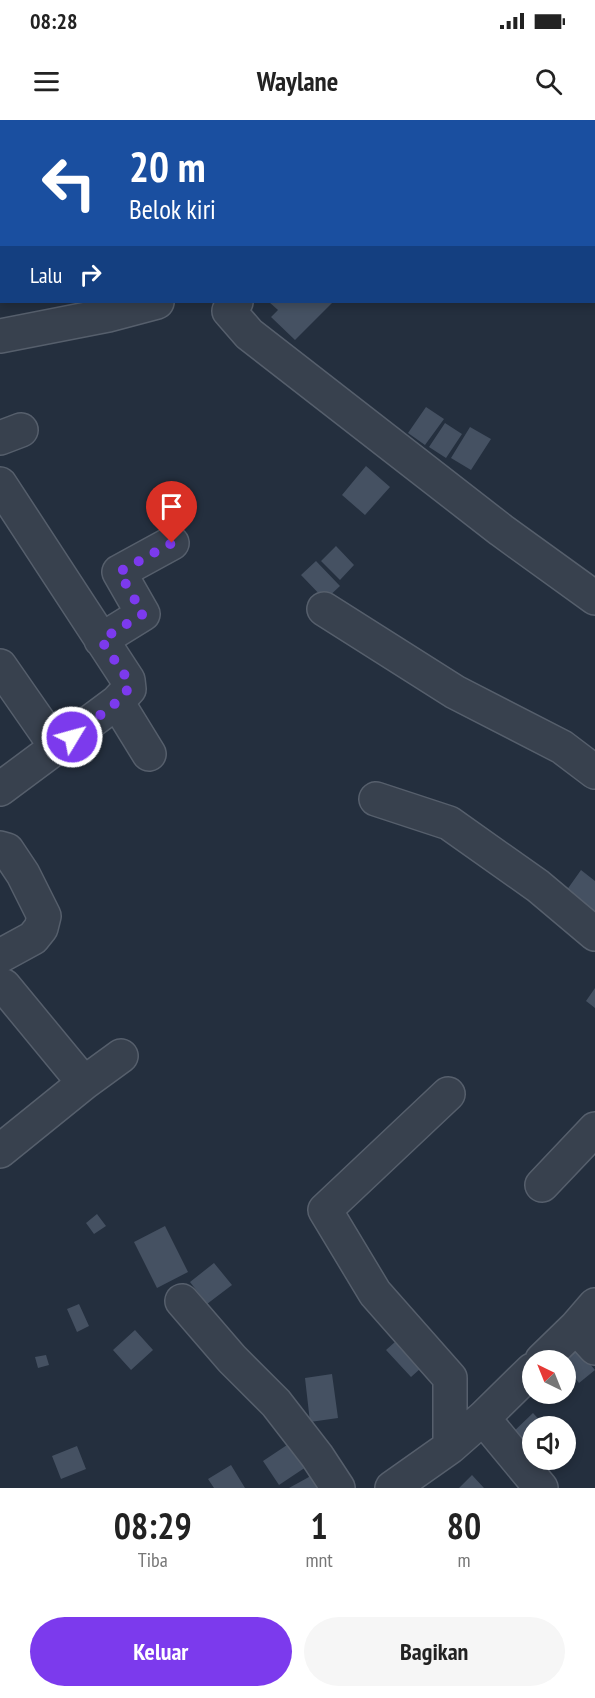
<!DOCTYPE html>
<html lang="id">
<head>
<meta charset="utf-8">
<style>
  body { margin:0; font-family:"PT Sans Narrow",sans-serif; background:#f6f6f6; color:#222; height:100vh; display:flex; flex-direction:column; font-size:22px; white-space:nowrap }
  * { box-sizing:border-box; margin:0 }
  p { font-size:20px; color:#767676 }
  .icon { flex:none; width:33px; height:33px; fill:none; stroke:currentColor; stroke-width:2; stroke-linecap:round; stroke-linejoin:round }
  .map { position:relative; height:1368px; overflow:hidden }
  .sheet { display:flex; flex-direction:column; background:#fff; flex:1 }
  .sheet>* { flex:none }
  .hud { position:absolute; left:0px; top:0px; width:596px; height:183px; box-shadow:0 3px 9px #0003; background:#1a4fa0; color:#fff; overflow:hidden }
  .needle { width:39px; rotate:317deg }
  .tools { position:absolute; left:522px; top:1230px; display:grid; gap:12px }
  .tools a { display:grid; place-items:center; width:54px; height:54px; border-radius:50%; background:#fff; box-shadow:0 3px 9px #0003; font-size:30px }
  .pin { position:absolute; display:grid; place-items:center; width:51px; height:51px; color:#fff; margin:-62px -26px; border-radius:50% 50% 50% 0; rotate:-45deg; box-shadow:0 0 6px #0007 }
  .pin .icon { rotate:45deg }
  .me { position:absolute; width:66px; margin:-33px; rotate:53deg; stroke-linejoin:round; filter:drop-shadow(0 0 4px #0008) }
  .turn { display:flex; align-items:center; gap:21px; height:126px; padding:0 30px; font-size:27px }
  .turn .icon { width:78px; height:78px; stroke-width:2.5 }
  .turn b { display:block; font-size:42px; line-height:51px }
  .then { display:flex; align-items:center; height:57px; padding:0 30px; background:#0003; gap:12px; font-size:22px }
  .eta { display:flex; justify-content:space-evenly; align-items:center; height:102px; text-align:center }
  .eta b { font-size:36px; font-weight:800; line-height:42px }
  .button { display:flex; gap:12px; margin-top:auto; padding:12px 30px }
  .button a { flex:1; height:69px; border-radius:36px; background:#7c3aed; color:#fff; font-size:24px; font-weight:800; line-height:69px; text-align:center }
  .button a+a { background:#f6f6f6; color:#222 }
  .status { display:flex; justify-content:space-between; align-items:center; height:42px; padding:0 30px; background:#fff; direction:ltr }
  .status svg { height:16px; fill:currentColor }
  header { display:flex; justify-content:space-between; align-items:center; height:78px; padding:0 30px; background:#fff; font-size:27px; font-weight:800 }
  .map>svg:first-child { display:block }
  .building { fill:#455162 }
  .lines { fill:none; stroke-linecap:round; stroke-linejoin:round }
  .minor-casing { stroke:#565f6c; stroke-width:36 }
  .minor { stroke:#38414e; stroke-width:33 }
  .route { stroke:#7c3aed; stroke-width:10; stroke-dasharray:0 18 }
</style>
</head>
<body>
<div class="status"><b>08:28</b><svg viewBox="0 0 49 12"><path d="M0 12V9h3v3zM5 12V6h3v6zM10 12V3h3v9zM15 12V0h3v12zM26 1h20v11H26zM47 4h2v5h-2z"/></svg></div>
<header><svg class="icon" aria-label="menu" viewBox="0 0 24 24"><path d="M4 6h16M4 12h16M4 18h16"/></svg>Waylane<svg class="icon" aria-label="search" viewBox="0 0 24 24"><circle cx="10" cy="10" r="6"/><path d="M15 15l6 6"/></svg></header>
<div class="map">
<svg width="595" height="1368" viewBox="0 0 595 1368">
  <rect width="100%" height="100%" fill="#242f3e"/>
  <path class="building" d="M 269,182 L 333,182 L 295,220 L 271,197 L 278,190 Z
    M 426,287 L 444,299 L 425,325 L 408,313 Z
    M 445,303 L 462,314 L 446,338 L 429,327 Z
    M 470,307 L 491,319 L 471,350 L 451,338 Z
    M 366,346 L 390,367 L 365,395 L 342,375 Z
    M 336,426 L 354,445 L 340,460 L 321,441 Z
    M 316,441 L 340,466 L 325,480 L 301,455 Z
    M 581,750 L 595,761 L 595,796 L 564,774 Z
    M 595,868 L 595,888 L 586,881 Z
    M 97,1094 L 106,1106 L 94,1114 L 86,1103 Z
    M 165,1106 L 188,1152 L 157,1168 L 134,1122 Z
    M 214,1143 L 232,1165 L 207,1184 L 190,1162 Z
    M 79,1184 L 89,1206 L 77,1212 L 67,1189 Z
    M 135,1210 L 153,1230 L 131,1250 L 113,1230 Z
    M 405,1213 L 430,1240 L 411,1257 L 386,1230 Z
    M 577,1229 L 595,1250 L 579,1263 L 566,1247 L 566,1240 L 563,1240 Z
    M 46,1235 L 49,1245 L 38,1248 L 35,1237 Z
    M 332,1254 L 338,1298 L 310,1302 L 305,1258 Z
    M 533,1293 L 545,1306 L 532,1306 L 532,1339 L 510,1315 Z
    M 293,1321 L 309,1345 L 279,1365 L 263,1341 Z
    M 77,1326 L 86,1349 L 61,1359 L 52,1336 Z
    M 231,1345 L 245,1368 L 214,1368 L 208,1359 Z
    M 318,1352 L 327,1368 L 289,1368 Z
    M 472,1355 L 484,1368 L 459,1368 Z"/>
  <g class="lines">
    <g class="minor-casing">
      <path id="minor" d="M 398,2 L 400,0
        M 236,182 L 229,191 L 249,214 L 501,410 L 595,478
        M 0,216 L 108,195 L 157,182
        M 0,318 L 21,310
        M 0,364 L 128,560 L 129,569 L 117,582 L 0,669
        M 324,489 L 455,572 L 562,627 L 595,652
        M 101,520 L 143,494 L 119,452 L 172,423
        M 0,546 L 57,628
        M 117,582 L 149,634
        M 376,679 L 449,703 L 538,766 L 595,814
        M 0,728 L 7,730 L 23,754 L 44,796 L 41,808 L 33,818 L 0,836
        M 4,866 L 84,963
        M 448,974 L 325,1090 L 375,1173 L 450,1258 L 450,1327
        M 0,1031 L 84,963 L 121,936
        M 542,1065 L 595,1009
        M 182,1181 L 232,1239 L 276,1283 L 317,1336 L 338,1368
        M 576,1207 L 595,1228
        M 542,1240 L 576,1207 L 595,1185
        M 483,1298 L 541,1368
        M 392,1368 L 450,1327 L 483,1298 L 532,1250"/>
    </g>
    <use href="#minor" class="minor"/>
  </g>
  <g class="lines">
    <path class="route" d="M 72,617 L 117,582 L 129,568 L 128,560 L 101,520 L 143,494 L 119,452 L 172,423"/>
  </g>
</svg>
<div class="tools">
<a><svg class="needle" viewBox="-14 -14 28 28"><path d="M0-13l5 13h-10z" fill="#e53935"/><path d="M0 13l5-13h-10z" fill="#767676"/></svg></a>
<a><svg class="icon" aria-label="sound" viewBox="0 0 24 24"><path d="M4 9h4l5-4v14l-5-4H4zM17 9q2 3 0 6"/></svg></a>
</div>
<div class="pin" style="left:172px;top:423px;background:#d93025"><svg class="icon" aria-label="arrive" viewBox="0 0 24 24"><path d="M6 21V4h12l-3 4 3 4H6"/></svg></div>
<svg class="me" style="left:72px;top:617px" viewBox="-20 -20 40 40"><circle r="17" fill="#7c3aed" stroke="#fff" stroke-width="3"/><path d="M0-11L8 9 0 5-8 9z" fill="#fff"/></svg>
<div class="hud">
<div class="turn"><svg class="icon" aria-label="left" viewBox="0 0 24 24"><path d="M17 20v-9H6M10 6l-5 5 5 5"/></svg><div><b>20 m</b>Belok kiri</div></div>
<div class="then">Lalu<svg class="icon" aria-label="right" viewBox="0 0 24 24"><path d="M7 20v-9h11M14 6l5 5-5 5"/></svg></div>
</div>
</div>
<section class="sheet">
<div class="eta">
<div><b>08:29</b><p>Tiba</p></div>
<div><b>1</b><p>mnt</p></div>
<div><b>80</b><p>m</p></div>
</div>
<div class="button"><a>Keluar</a><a>Bagikan</a></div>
</section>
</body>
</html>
